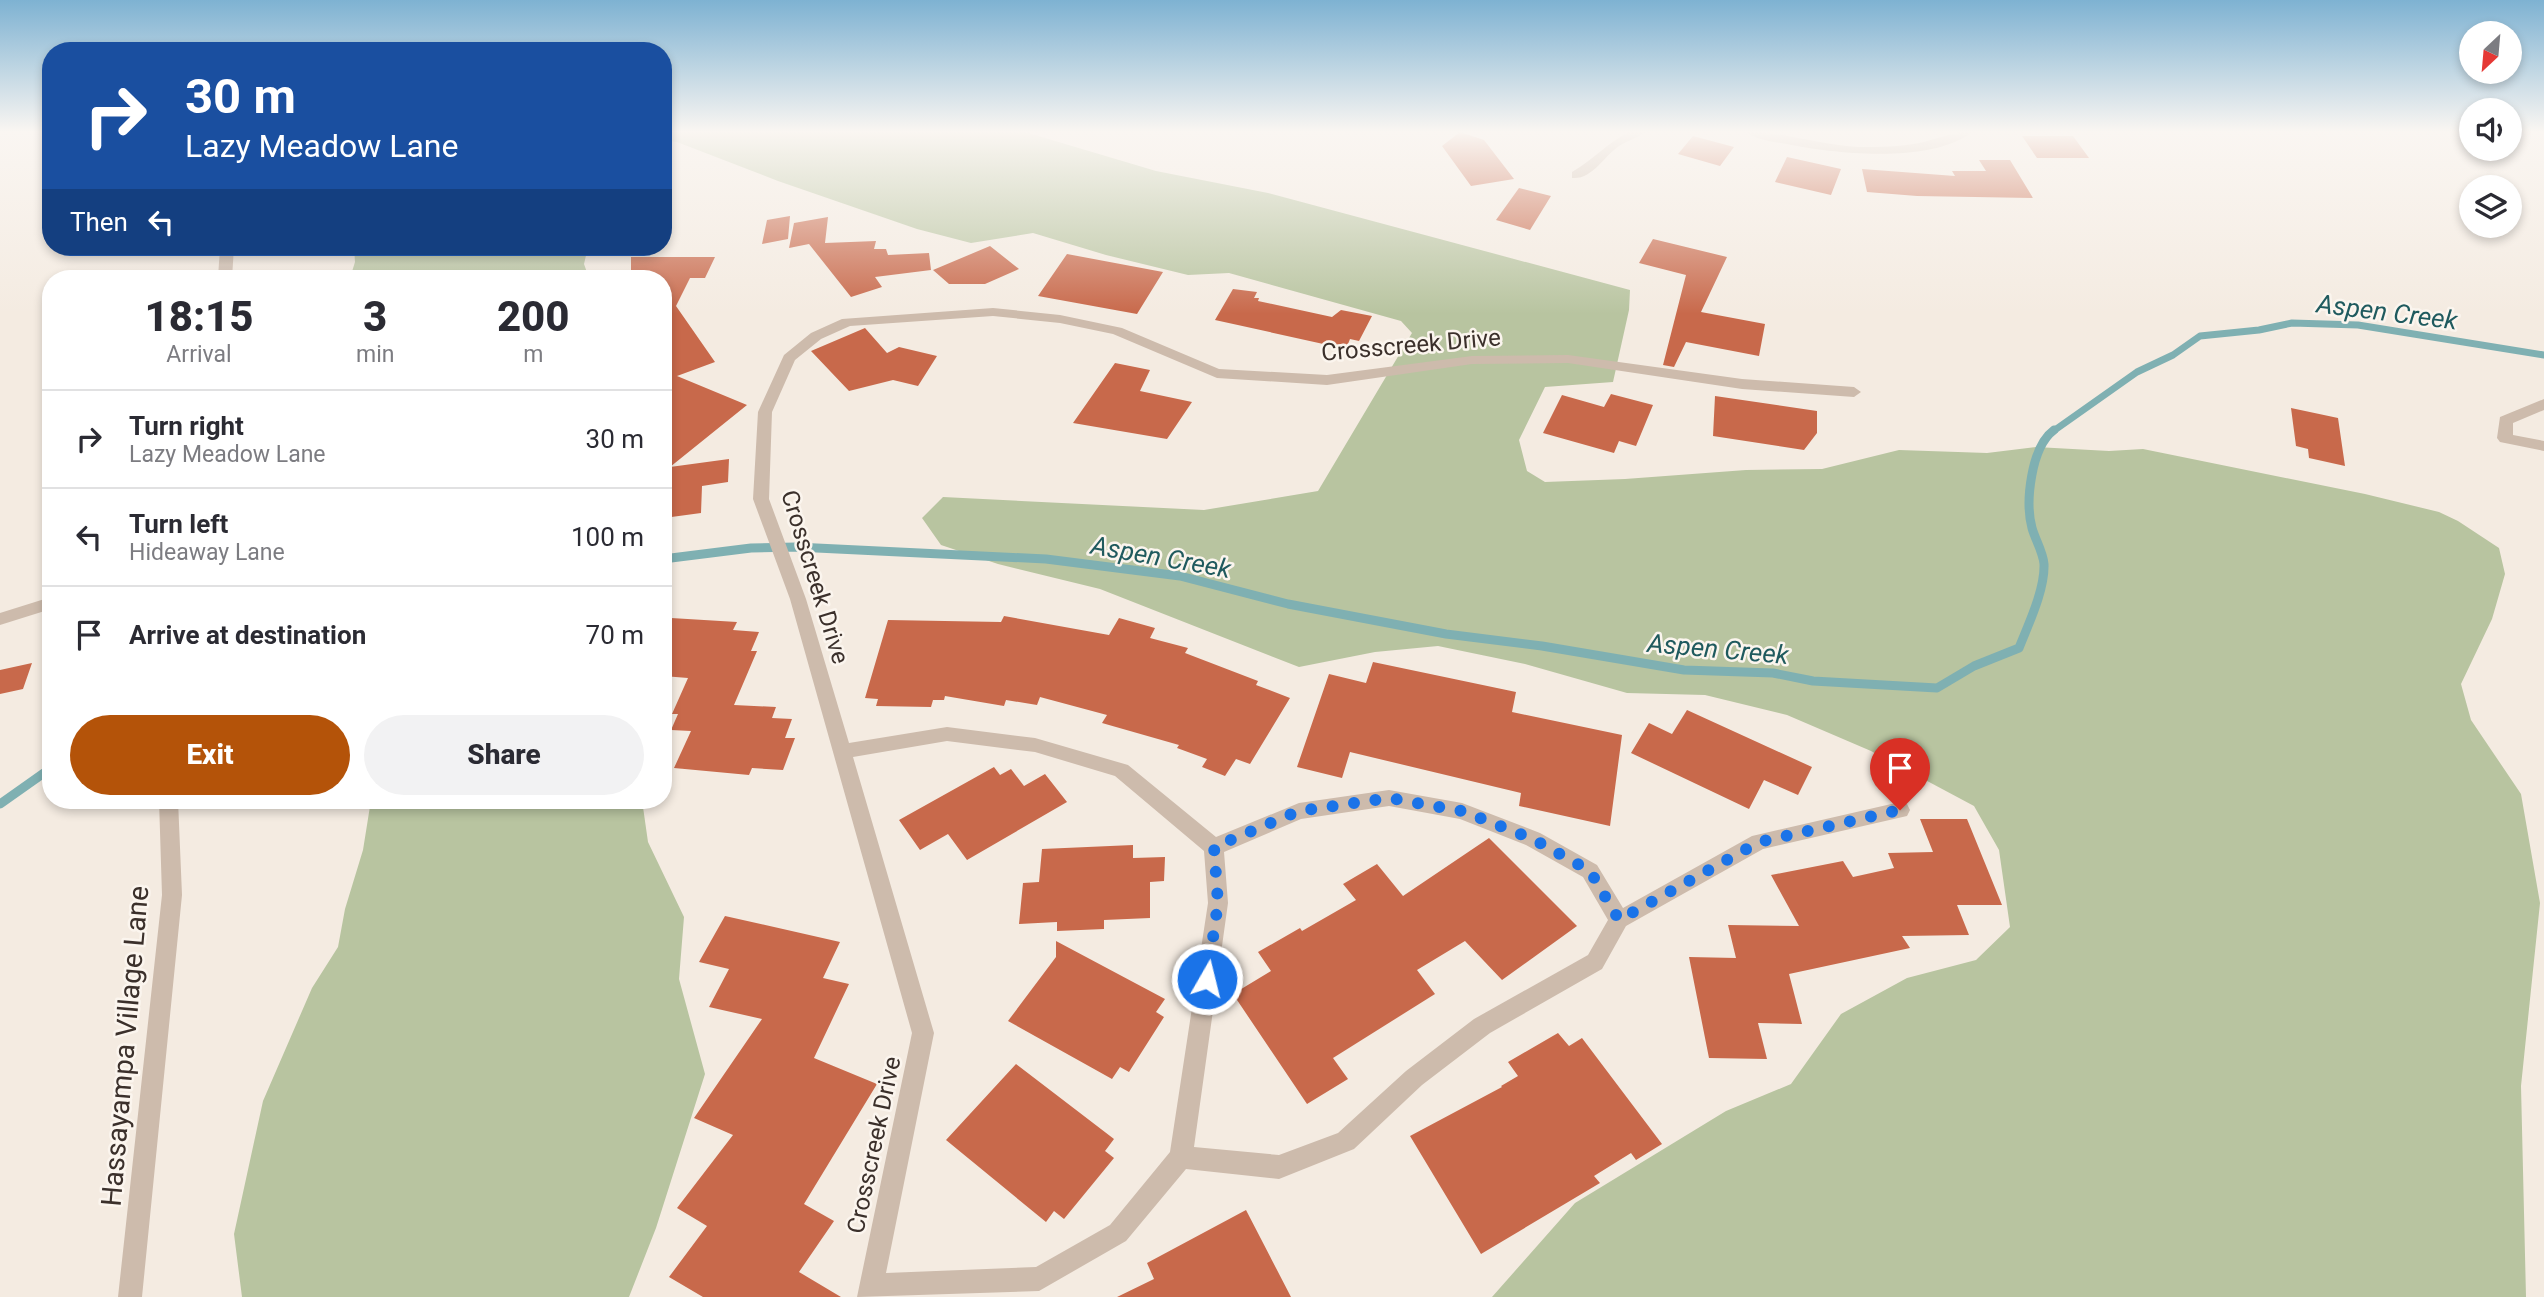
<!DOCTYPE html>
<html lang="en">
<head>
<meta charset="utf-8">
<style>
  body { margin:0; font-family:Roboto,sans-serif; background:#f2f2f3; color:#2b2b33; height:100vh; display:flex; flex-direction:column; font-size:26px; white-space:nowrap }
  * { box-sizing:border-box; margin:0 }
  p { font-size:23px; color:#7c7c81 }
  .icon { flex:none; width:38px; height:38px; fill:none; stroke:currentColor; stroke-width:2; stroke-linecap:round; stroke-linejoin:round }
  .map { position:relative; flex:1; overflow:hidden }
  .side { position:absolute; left:42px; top:270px; width:630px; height:539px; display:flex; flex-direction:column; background:#fff; border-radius:28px; box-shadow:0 4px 10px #0003 }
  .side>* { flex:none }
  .banner { position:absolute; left:42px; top:42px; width:630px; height:214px; border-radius:28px; box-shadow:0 4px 10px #0003; background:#1a4fa0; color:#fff; overflow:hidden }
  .needle { width:46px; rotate:206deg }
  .tools { position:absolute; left:2459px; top:21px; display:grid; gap:14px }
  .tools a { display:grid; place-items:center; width:63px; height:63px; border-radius:50%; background:#fff; box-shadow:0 4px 10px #0003; font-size:35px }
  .pin { position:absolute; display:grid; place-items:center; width:60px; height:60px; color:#fff; margin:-72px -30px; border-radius:50% 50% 50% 0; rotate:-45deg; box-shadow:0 0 7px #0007 }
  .pin .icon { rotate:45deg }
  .me { position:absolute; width:77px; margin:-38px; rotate:8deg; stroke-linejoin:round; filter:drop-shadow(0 0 5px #0008) }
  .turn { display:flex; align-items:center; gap:24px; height:147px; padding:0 28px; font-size:32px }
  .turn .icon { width:91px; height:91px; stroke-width:2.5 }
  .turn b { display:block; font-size:49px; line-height:60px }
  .then { display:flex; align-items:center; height:66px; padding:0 28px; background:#0003; gap:14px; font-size:26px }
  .eta { display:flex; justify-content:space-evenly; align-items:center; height:119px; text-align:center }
  .eta b { font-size:42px; font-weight:800; line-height:49px }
  .primary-button { display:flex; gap:14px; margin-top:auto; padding:14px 28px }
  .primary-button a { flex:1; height:80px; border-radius:42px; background:#b45309; color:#fff; font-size:28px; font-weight:800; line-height:80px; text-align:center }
  .primary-button a+a { background:#f2f2f3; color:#2b2b33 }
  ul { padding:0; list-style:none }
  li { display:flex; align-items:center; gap:21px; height:98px; padding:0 28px; border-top:2px solid #e1e1e2 }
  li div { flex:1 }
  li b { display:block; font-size:26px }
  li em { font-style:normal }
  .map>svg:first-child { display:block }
  .green { fill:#b8c4a0 }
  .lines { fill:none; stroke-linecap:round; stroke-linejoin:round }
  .stream-far1 { stroke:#7fb0b2; stroke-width:7 }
  .stream { stroke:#7fb0b2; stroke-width:9 }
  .building { fill:#c8694b }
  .minor { fill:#cdbbac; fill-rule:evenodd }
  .route { stroke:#1a73e8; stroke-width:12; stroke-dasharray:0 21.6 }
  .labels { text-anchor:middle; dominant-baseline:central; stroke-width:5; stroke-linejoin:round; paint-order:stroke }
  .street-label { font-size:24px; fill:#3b302b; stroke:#fbf5ee }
  .water-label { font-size:26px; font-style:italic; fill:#1f5a5e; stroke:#fbf5ee }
  .near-street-label { font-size:28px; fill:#3b302b; stroke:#fbf5ee }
</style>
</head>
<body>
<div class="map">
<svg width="2544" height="1297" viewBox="0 0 2544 1297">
  <rect width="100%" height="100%" fill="#f4ebe1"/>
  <path class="green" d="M 663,132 L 1025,132 L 1156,171 L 1268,193 L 1630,290 L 1629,310 L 1613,382 L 1545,387 L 1519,440 L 1527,471 L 1545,482 L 1625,479 L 1746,470 L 1822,469 L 1899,450 L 1987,453 L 2036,447 L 2109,451 L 2143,449 L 2365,494 L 2439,512 L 2458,521 L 2499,548 L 2505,574 L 2492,619 L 2461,684 L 2471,720 L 2521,794 L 2540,903 L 2521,1086 L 2526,1297 L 1492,1297 L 1575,1203 L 1726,1111 L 1791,1084 L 1841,1014 L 1907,978 L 1976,960 L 2010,927 L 1999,850 L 1974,806 L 1871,751 L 1787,715 L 1705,695 L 1627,693 L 1525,664 L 1438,646 L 1375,652 L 1299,667 L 1100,589 L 998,564 L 941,545 L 922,518 L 943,497 L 1204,510 L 1318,491 L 1412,333 L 1401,321 L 1229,273 L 1188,275 L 1106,255 L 1033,233 L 971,243 L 917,229 L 778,181 L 677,142 L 663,140 Z
    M 354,247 L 588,247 L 584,264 L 589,278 L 350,278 L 355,262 Z
    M 371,800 L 642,800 L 648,842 L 684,917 L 679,979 L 705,1074 L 656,1228 L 629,1297 L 242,1297 L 234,1234 L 263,1101 L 312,988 L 338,947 L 345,909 L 363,850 Z"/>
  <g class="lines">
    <path class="stream-far1" d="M 2052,432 L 2137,372 L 2173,355 L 2200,336 L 2259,330 L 2292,323 L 2358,325 L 2544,355"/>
    <path class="stream" d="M 663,559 L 751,548 L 796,547 L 1046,559 L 1180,576 L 1288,604 L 1446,634 L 1542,646 L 1684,670 L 1773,673 L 1813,681 L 1937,688 L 1974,666 L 2019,648 C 2028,625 2045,590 2044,564 C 2043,552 2035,539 2032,528 C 2025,502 2031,447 2054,430
      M 0,804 L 51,768"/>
  </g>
  <path class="building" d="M 1460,132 L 1484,140 L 1514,179 L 1471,186 L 1442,146 Z
    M 1693,136 L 1734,147 L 1720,166 L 1678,154 Z
    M 2022,136 L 2073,136 L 2089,158 L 2037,158 Z
    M 1787,157 L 1841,169 L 1831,195 L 1775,182 Z
    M 1979,160 L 2010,160 L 2033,198 L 1917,196 L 1867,192 L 1862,169 L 1955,176 L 1952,171 L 1986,171 Z
    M 1519,188 L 1551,196 L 1530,230 L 1496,220 Z
    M 790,216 L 788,239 L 762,244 L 767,220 Z
    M 828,217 L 825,243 L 876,241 L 874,249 L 886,249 L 888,255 L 929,253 L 931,270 L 875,277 L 882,287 L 851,297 L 809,244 L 789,248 L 794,223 Z
    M 1653,239 L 1727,257 L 1701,312 L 1765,324 L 1759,356 L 1686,342 L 1674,367 L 1663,365 L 1686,275 L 1639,263 Z
    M 990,246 L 1019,269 L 985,284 L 949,284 L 933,270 Z
    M 1067,254 L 1163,272 L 1137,314 L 1038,296 Z
    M 631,257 L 715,257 L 705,278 L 690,278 L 676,306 L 715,362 L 677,376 L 747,405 L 670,467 L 729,459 L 728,482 L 702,486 L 701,513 L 664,518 L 671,444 L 663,441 L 663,278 L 631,277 Z
    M 1233,289 L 1257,292 L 1254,298 L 1259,298 L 1258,301 L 1332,317 L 1341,310 L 1372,316 L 1359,341 L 1350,339 L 1346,349 L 1215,320 Z
    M 865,328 L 887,353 L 899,347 L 937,356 L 918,386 L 893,380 L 849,391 L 811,351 Z
    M 1115,363 L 1150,370 L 1140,391 L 1192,402 L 1167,439 L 1073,423 Z
    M 1611,394 L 1653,405 L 1636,446 L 1619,441 L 1614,453 L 1543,433 L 1562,395 L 1604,407 Z
    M 1715,396 L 1817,411 L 1817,433 L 1804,450 L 1713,436 Z
    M 2291,408 L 2338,418 L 2345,466 L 2309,458 L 2308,449 L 2296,446 Z
    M 1004,616 L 1109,635 L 1119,618 L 1155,628 L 1150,638 L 1188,648 L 1185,653 L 1258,681 L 1256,685 L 1290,698 L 1250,764 L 1236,759 L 1225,776 L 1202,767 L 1207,759 L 1177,748 L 1179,745 L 1102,723 L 1107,715 L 1040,697 L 1037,705 L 1006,700 L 1004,706 L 945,696 L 944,700 L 933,700 L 931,707 L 876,706 L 878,699 L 865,698 L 888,620 L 1001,622 Z
    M 671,618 L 737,622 L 733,630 L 759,632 L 751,651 L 757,651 L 734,705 L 776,707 L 772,718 L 792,719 L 785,738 L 795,738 L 783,770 L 752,768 L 749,775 L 674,768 L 691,731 L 671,730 L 678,714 L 672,714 L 688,678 L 663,676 L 663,633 Z
    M 1373,662 L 1516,692 L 1512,712 L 1622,735 L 1610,826 L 1519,806 L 1521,793 L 1350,752 L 1342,778 L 1297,767 L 1329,674 L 1366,683 Z
    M 32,663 L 23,689 L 0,694 L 0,670 Z
    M 1687,710 L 1812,767 L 1798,795 L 1764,780 L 1749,809 L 1631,753 L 1649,723 L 1672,734 Z
    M 994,767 L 1000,775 L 1011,769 L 1024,786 L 1045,774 L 1067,802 L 967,860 L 948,834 L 920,850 L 899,820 Z
    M 1920,819 L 1967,819 L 2002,905 L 1957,905 L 1969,935 L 1902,936 L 1910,948 L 1789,974 L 1802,1024 L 1758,1023 L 1767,1059 L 1709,1058 L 1689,957 L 1736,958 L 1728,925 L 1799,926 L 1771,875 L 1843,861 L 1853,877 L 1894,868 L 1888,853 L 1933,852 Z
    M 1489,838 L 1577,926 L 1502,980 L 1465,941 L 1417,970 L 1435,994 L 1333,1058 L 1348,1079 L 1307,1104 L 1233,994 L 1271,971 L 1258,952 L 1300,928 L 1302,931 L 1356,900 L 1343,884 L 1377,864 L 1403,896 Z
    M 1133,845 L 1133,858 L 1165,857 L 1164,881 L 1150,882 L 1150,918 L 1104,920 L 1104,929 L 1057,931 L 1057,922 L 1019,924 L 1023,883 L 1039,882 L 1042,849 Z
    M 725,916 L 840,942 L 823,978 L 849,984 L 814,1058 L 877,1084 L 804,1204 L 834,1221 L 799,1272 L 841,1297 L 703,1297 L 669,1277 L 707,1226 L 677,1208 L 733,1135 L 694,1118 L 762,1019 L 709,1007 L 729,969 L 699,962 Z
    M 1056,941 L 1165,999 L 1156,1012 L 1164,1017 L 1129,1072 L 1120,1067 L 1112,1079 L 1008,1021 L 1056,957 Z
    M 1558,1033 L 1569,1046 L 1582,1038 L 1662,1144 L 1636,1160 L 1631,1153 L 1594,1176 L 1600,1183 L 1481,1254 L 1410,1136 L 1502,1087 L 1501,1086 L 1518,1076 L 1508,1062 Z
    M 1016,1064 L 1114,1139 L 1105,1151 L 1114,1158 L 1064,1219 L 1054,1211 L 1046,1222 L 946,1140 Z
    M 1246,1210 L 1291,1297 L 1117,1297 L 1154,1279 L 1147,1263 Z"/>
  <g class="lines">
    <path class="minor" d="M 1629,132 L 1645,132 C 1637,138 1627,141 1619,146 C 1604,156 1592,180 1572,178 L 1572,172 C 1593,160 1607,143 1629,132 Z
      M 1746,132 C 1784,132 1821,145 1859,147 C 1879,147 1900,147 1919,143 C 1937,139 1953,132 1972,132 C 1932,164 1834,154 1787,144 C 1774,142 1757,140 1746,132 Z
      M 220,247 L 234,247 L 232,278 L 218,278 Z
      M 993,308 L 1060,315 L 1122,328 L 1219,369 L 1327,375 L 1472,356 L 1568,355 L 1742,379 L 1854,387 L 1861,392 L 1854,397 L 1742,389 L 1568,363 L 1472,364 L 1327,385 L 1217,378 L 1113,334 L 1060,323 L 993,316 L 850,326 L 821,339 L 795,360 L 772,412 L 769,499 L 806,599 L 849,743 L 947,727 L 1035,738 L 1128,765 L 1216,837 L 1299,803 L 1389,790 L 1462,803 L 1540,833 L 1597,865 L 1623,908 L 1752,836 L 1900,802 L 1907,804 L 1910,810 L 1907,816 L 1763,849 L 1626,926 L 1602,969 L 1490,1033 L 1422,1085 L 1354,1149 L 1279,1179 L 1186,1169 L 1126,1241 L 1039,1291 L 857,1297 L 912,1033 L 790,599 L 753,499 L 758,412 L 784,355 L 811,333 L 842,319 ZM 947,741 L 1035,752 L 1115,776 L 1204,851 L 1208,903 L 1170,1152 L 1110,1225 L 1036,1267 L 886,1273 L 934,1033 L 853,757 ZM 1389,806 L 1460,819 L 1526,845 L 1583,877 L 1608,920 L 1588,955 L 1474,1019 L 1406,1071 L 1338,1133 L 1279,1155 L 1194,1147 L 1228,903 L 1224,852 L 1301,819 Z
      M 2544,399 L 2544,410 L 2513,423 L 2513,435 L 2544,441 L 2544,451 L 2500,442 L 2497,438 L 2500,417 Z
      M 51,597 L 51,609 L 0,625 L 0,613 Z
      M 159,800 L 178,800 L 182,895 L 142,1297 L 118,1297 L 162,895 Z"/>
  </g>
  <linearGradient id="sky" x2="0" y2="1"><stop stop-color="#7eb2d2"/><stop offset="0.42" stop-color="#faf6f2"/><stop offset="1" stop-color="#faf6f2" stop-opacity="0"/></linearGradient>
  <rect width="2544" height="314" fill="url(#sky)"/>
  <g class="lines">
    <path class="route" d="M 1207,979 L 1218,903 L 1214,847 L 1299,811 L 1389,798 L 1462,811 L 1533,839 L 1590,871 L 1619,920 L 1759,842 L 1900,810"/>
  </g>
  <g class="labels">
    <g class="street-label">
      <text transform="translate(1411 345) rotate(-5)">Crosscreek Drive</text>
      <text transform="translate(815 577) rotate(73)">Crosscreek Drive</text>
      <text transform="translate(874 1145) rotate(-78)">Crosscreek Drive</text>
    </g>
    <g class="water-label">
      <text transform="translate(2387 312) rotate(7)">Aspen Creek</text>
      <text transform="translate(1161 557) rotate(10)">Aspen Creek</text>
      <text transform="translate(1718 649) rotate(5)">Aspen Creek</text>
    </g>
    <g class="near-street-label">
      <text transform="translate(125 1046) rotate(-85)">Hassayampa Village Lane</text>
    </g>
  </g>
</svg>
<div class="tools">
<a><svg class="needle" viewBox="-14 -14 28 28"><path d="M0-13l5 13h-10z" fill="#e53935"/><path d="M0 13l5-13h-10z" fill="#7c7c81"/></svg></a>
<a><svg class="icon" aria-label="sound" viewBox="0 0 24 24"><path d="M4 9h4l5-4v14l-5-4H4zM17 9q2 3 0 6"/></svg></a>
<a><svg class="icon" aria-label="layers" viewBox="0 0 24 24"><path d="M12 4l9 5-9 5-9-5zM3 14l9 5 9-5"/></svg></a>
</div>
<div class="pin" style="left:1900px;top:810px;background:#d93025"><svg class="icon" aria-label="arrive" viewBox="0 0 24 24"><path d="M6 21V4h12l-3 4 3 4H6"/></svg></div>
<svg class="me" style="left:1207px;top:979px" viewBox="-20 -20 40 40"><circle r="17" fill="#1a73e8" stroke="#fff" stroke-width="3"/><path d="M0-11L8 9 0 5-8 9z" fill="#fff"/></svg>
<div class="banner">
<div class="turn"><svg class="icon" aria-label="right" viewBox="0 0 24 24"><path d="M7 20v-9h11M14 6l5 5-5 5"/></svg><div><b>30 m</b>Lazy Meadow Lane</div></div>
<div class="then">Then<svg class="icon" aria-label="left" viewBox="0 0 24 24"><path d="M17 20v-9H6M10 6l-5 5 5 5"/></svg></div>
</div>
<section class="side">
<div class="eta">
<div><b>18:15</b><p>Arrival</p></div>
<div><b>3</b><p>min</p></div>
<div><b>200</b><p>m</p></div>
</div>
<ul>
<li><svg class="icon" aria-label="right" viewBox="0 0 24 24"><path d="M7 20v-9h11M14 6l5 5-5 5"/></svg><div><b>Turn right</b><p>Lazy Meadow Lane</p></div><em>30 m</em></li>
<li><svg class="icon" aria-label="left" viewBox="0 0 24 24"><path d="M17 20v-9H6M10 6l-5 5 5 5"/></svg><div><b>Turn left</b><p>Hideaway Lane</p></div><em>100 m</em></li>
<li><svg class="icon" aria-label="arrive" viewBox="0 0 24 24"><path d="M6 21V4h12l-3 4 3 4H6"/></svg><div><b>Arrive at destination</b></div><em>70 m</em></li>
</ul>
<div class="primary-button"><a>Exit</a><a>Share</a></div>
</section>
</div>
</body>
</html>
